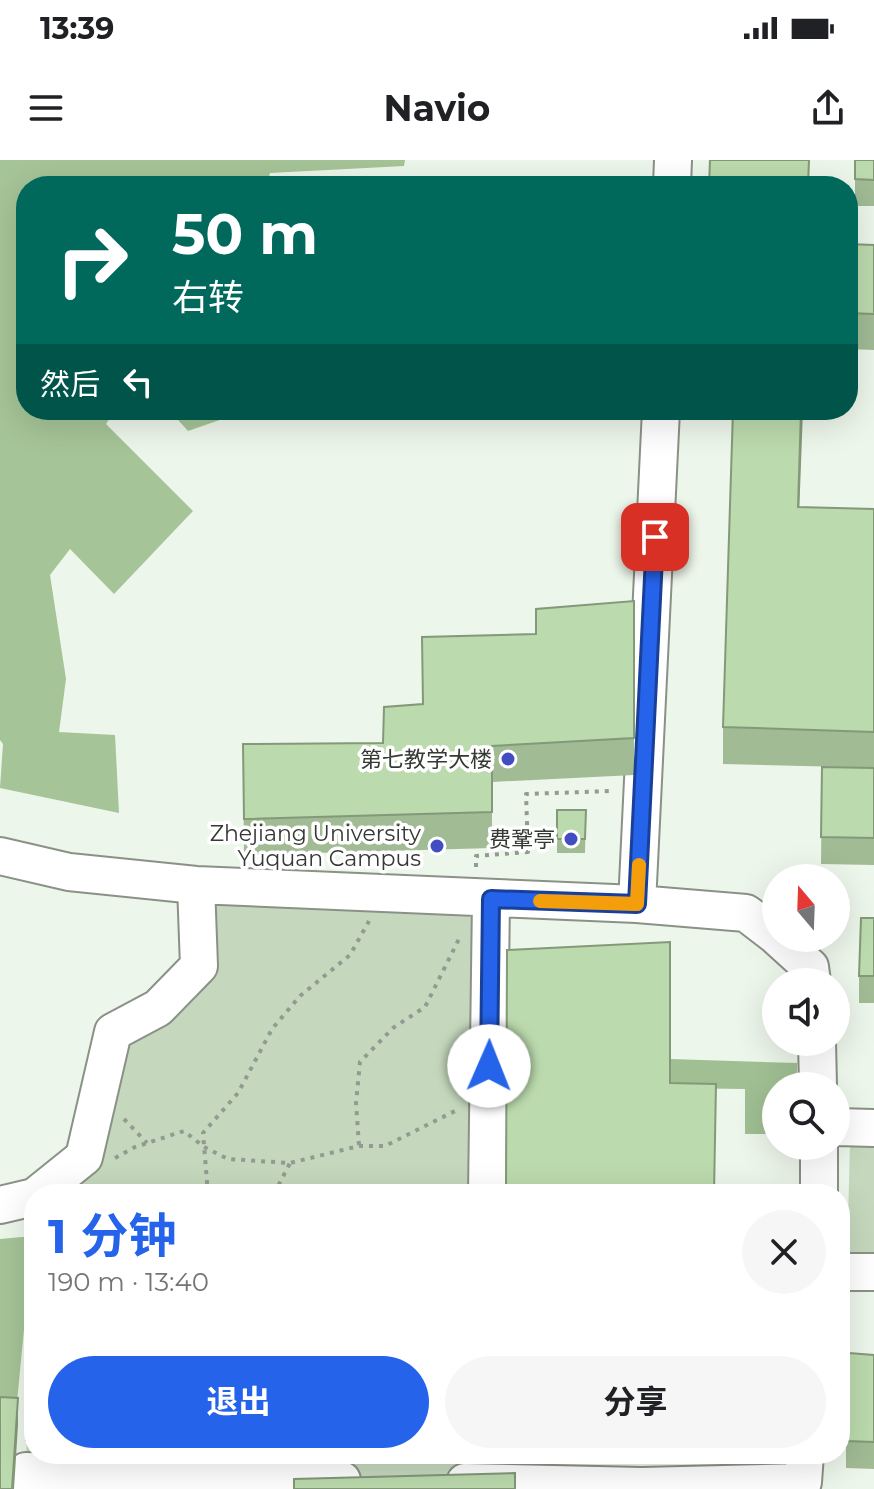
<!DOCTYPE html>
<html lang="zh">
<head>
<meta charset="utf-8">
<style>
  body { margin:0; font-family:Montserrat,"Noto Sans SC",sans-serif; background:#f6f6f6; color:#202124; height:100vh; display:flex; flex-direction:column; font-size:30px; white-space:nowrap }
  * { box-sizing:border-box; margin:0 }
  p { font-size:26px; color:#757577 }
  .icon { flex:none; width:44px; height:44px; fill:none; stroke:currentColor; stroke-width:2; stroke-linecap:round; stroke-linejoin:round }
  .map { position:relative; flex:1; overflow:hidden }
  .side { position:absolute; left:24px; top:1024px; width:826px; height:280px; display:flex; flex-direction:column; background:#fff; border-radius:32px; box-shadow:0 8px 32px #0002 }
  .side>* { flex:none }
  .hud { position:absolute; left:16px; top:16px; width:842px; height:244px; border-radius:32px; box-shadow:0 8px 32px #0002; background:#00695c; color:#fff; overflow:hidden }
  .needle { width:52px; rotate:341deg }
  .tools { position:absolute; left:762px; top:704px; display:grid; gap:16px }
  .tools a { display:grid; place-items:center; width:88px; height:88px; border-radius:50%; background:#fff; box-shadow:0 8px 32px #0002; font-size:40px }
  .pin { position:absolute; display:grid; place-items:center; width:68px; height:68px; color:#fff; margin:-34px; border-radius:16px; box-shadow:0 4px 12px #0006 }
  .me { position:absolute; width:88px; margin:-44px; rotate:1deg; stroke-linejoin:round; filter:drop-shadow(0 0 6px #0008) }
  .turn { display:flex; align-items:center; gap:28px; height:168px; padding:0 24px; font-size:36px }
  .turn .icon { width:104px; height:104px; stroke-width:2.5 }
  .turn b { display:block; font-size:56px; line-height:68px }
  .then { display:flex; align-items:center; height:76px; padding:0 24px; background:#0003; gap:16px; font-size:30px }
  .round { display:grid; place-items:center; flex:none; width:84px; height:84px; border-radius:42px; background:#f6f6f6 }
  .summary { display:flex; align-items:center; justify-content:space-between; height:136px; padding:0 24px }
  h1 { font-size:48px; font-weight:700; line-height:60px; color:#2563eb }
  .cta { display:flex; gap:16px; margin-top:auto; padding:16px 24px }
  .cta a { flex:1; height:92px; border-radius:48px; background:#2563eb; color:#fff; font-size:32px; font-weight:700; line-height:92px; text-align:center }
  .cta a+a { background:#f6f6f6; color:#202124 }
  .status { display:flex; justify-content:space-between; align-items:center; height:56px; padding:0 40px; background:#fff; direction:ltr }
  .status svg { height:22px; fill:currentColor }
  header { display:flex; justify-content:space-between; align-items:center; height:104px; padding:0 24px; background:#fff; font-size:36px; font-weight:700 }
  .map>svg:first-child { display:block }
  .green { fill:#c5d8bd }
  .forest { fill:#a5c497 }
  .water { fill:#a0bf93 }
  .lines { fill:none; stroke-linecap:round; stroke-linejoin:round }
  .minor-casing { stroke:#8a9186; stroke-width:40 }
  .path { stroke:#939a91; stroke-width:4; stroke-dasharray:4 6; stroke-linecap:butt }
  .minor { stroke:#fff; stroke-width:36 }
  .wall { fill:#a1bb95 }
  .shaded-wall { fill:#839979 }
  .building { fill:#bbdaad; stroke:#839979; stroke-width:2 }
  .route-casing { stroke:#184099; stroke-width:20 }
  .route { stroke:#2563eb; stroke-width:14 }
  .slow { stroke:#f59e0b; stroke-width:14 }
  .poi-dot { fill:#414dc1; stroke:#fff; stroke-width:3 }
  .labels { text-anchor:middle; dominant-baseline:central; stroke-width:7; stroke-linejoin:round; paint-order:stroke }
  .poi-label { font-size:22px; fill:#353934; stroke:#fff; text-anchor:end }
</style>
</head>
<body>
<div class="status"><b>13:39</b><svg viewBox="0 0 49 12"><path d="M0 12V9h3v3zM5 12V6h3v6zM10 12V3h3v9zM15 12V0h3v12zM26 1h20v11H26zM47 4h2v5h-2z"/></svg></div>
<header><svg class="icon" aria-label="menu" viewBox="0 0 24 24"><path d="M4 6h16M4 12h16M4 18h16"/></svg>Navio<svg class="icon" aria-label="share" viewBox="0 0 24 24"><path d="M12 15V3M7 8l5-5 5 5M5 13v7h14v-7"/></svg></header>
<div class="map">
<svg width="874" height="1329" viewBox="0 0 874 1329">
  <rect width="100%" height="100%" fill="#edf6ea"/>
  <path class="green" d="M 196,725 L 491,739 L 487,1034 L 38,1034 L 84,997 L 113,872 L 199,806 Z
    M 850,981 L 874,981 L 874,1103 L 847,1102 Z
    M 34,1046 L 34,1294 L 482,1294 L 482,1322 L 26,1306 Z"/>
  <path class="forest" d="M 0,0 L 405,0 L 404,6 L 270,13 L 267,26 L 26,26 L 26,250 L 115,250 L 106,264 L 193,351 L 114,434 L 70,389 L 50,415 L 66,519 L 59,572 L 115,575 L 119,653 L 0,628 L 3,584 L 0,580 Z
    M 169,250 L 237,250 L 237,254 L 188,271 Z
    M 33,1076 L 17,1242 L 0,1259 L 0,1079 Z"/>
  <path class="water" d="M 670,899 L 797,903 L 797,926 L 776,926 L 776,974 L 745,974 L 745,929 L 671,928 Z"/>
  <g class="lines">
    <g class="minor-casing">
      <path id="minor" d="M 672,26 L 673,0
        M 0,696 L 69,712 L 196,725 L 637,744 L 746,753 L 776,776
        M 637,744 L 661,250
        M 778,778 L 810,807 L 812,822
        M 817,882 L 818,926
        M 836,967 L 874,968
        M 819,986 L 819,1034
        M 38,1034 L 84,997 L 113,872 L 158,848 L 199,806 L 196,725
        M 487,1034 L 491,739
        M 0,1045 L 34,1037
        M 840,1112 L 874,1112
        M 465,1322 L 642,1326 L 803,1322 L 805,1294
        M 26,1329 L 26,1311 L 226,1318
        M 225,1329 L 226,1318 L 342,1320"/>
    </g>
    <path class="path" d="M 476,707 L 476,696 L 528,692 L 526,634 L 612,631
      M 124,959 L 147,983
      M 359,985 L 356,943 L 360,902 L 393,868 L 425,847 L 461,775
      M 115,998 L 135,987 L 184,971 L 204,987 L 228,999 L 290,1003 L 359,986 L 385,986 L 457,950
      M 208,1034 L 203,973 L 238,933 L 272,869 L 300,836 L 350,795 L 369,761
      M 274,1034 L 290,1003
      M 27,1281 L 27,1268 L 34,1256"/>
    <use href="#minor" class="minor"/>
  </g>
  <path class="wall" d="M 855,0 L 874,0 L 874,46 L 855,46 Z
    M 848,84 L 874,85 L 874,190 L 848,189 Z
    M 800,347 L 874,349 L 874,705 L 821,704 L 822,607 L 844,607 L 723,604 L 723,567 Z
    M 634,441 L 634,615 L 492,622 L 492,688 L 244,695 L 243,584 L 383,583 L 422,544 L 422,477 L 536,474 Z
    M 557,650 L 586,650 L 585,693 L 557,693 Z
    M 874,758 L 874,843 L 859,843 L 859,816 Z
    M 874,1195 L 874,1309 L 846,1308 L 846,1281 Z"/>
  <path class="shaded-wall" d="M 801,250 L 803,250 L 798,384 L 798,347 Z
    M 18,1238 L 18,1265 L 14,1329 L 12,1329 Z"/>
  <path class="building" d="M 710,0 L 809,0 L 808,26 L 709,26 Z
    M 855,0 L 874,0 L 874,20 L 855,19 Z
    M 848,84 L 874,85 L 874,154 L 848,153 Z
    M 733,250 L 801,250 L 798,347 L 874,349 L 874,572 L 723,567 Z
    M 634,441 L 634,578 L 492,586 L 492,652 L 244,659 L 243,584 L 383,583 L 384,547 L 423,544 L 422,477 L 536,474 L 536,449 Z
    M 822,607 L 874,608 L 874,678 L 821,677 Z
    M 557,650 L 586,650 L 585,679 L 557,679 Z
    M 861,758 L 874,758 L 874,816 L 859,816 Z
    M 670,782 L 670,923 L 716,924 L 714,1034 L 506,1034 L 507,790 Z
    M 849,1193 L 874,1195 L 874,1282 L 846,1281 Z
    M 0,1237 L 18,1238 L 12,1329 L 0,1329 Z
    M 515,1313 L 515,1329 L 294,1329 L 294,1319 Z"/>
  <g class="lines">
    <g class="route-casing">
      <path id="route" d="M 489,906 L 491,739 L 637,744 L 655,377"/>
    </g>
    <use href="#route" class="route"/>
    <path class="slow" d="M 540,741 L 637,744 L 639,705"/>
  </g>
  <g class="poi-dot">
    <circle cx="508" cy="599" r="8"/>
    <circle cx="571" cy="679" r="8"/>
    <circle cx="437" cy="686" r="8"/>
  </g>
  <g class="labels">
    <g class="poi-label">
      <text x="492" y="599">第七教学大楼</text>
      <text x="421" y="673">Zhejiang University<tspan x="421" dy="25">Yuquan Campus</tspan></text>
      <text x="555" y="679">费鞏亭</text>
    </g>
  </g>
</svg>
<div class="tools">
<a><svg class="needle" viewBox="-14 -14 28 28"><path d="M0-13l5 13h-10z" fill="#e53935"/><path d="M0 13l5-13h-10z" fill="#757577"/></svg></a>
<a><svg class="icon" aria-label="sound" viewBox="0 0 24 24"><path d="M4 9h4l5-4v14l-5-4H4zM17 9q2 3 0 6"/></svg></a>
<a><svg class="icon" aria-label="search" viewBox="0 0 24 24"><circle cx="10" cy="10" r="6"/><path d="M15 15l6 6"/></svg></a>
</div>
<div class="pin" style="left:655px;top:377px;background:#d93025"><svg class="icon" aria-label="arrive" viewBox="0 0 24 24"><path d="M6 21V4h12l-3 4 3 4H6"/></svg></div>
<svg class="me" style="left:489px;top:906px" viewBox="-20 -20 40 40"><circle r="19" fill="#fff"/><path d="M0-13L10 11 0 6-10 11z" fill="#2563eb"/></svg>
<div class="hud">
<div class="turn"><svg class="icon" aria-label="right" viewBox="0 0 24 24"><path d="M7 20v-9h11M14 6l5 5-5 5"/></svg><div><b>50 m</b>右转</div></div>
<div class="then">然后<svg class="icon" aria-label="left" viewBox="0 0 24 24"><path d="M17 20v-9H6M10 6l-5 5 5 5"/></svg></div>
</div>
<section class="side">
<div class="summary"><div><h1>1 分钟</h1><p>190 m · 13:40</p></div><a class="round"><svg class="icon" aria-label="close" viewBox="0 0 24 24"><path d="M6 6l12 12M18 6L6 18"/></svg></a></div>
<div class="cta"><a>退出</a><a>分享</a></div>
</section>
</div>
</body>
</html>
